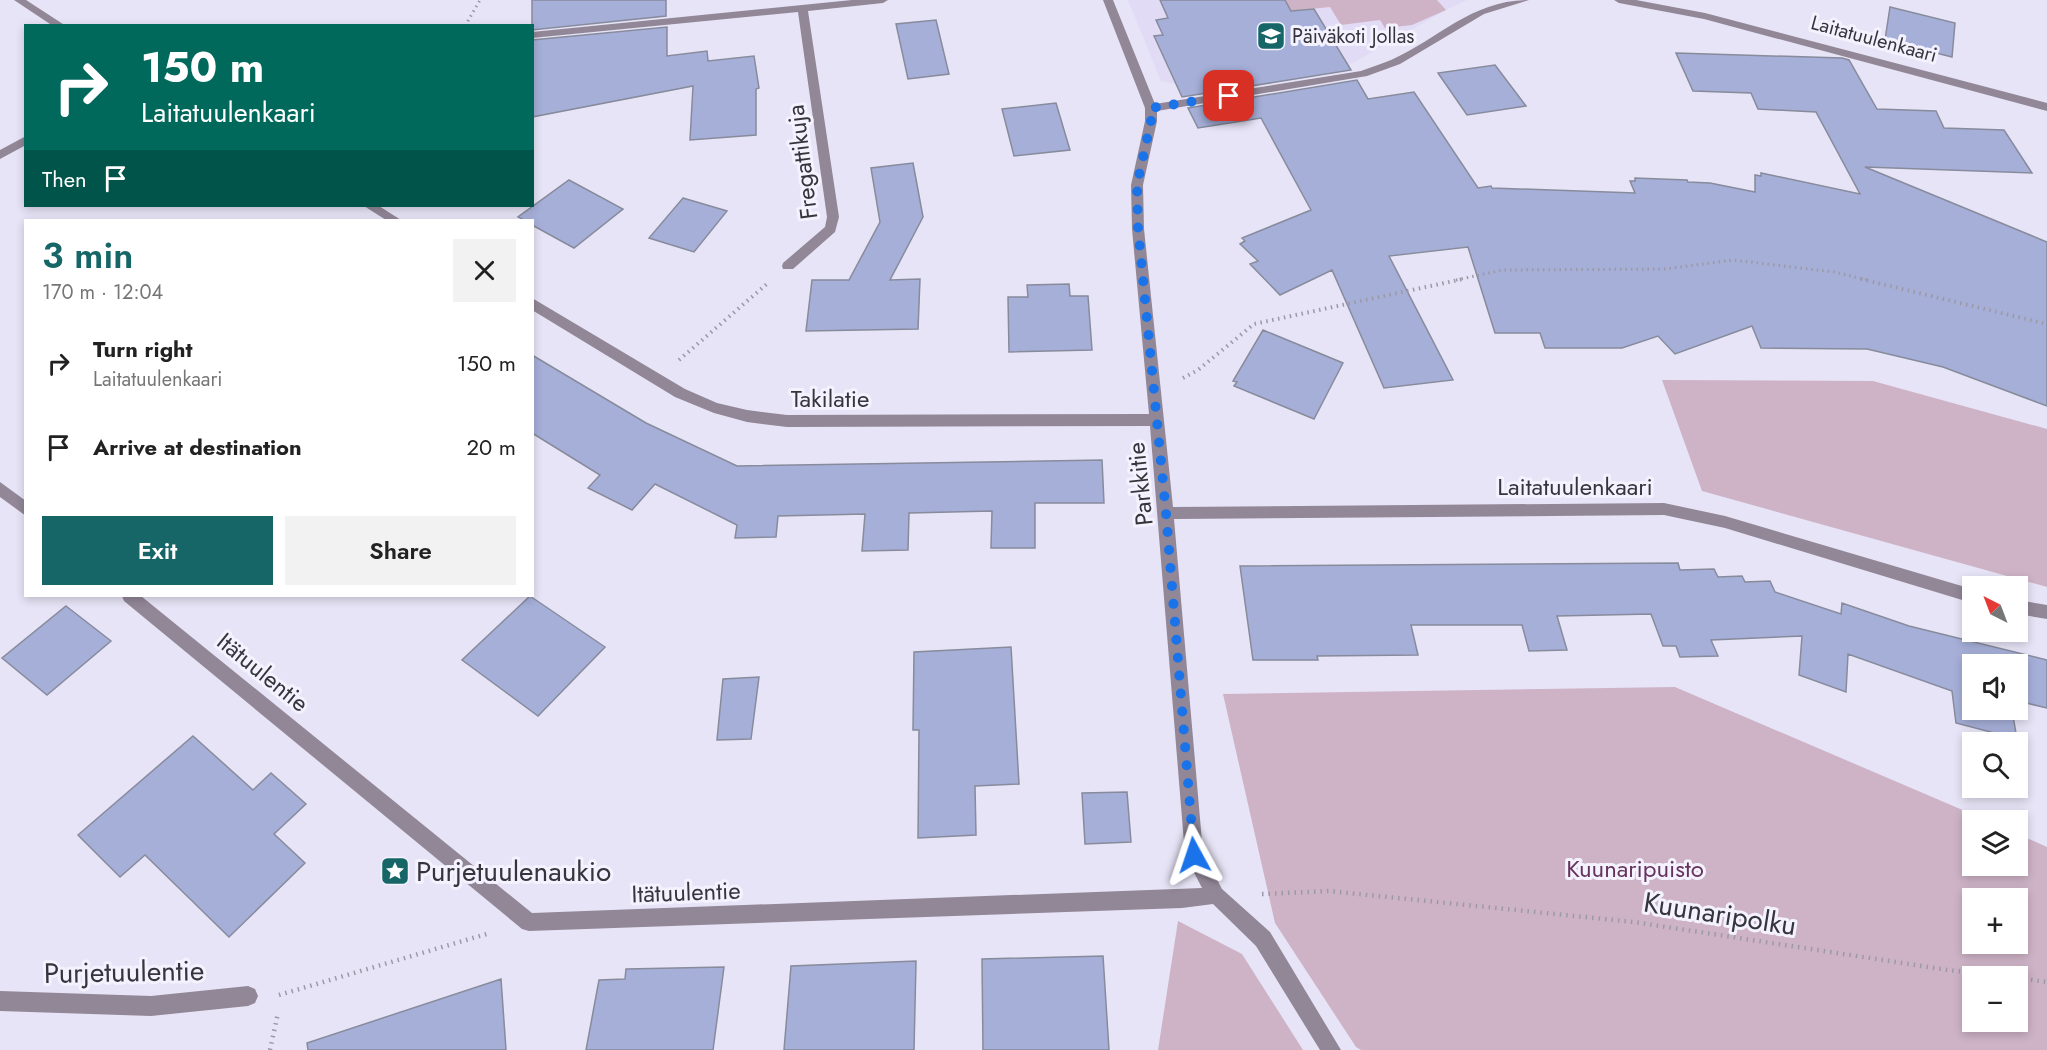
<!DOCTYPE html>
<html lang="en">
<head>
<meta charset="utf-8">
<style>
  body { margin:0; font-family:Jost,sans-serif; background:#f2f2f2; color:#222; height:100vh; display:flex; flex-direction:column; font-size:22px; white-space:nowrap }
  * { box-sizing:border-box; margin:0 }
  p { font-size:20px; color:#767676 }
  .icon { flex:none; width:33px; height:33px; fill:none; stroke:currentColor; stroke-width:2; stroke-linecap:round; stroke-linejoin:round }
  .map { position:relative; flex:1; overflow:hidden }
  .drawer { position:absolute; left:24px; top:219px; width:510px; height:378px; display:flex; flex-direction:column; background:#fff; border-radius:0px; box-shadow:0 3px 9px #0003 }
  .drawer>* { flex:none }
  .top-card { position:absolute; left:24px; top:24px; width:510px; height:183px; border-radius:0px; box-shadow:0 3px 9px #0003; background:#00695c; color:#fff; overflow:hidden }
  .needle { width:39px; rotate:318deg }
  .fabs { position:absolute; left:1962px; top:576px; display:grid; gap:12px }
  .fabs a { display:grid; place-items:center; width:66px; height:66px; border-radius:0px; background:#fff; box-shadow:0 3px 9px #0003; font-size:30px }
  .pin { position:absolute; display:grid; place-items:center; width:51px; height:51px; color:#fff; margin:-26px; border-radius:12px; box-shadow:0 3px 9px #0006 }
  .me { position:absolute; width:66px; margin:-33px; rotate:355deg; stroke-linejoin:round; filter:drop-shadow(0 0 4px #0008) }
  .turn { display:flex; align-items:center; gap:21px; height:126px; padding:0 18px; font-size:27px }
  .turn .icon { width:78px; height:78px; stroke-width:2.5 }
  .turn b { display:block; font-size:42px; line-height:51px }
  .then { display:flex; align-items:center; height:57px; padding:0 18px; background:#0003; gap:12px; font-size:22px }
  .round { display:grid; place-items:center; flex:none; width:63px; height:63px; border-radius:0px; background:#f2f2f2 }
  .head { display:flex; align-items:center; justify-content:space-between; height:102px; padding:0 18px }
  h1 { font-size:36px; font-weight:600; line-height:45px; color:#176667 }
  .button { display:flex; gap:12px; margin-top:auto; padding:12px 18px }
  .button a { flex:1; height:69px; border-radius:0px; background:#176667; color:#fff; font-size:24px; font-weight:600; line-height:69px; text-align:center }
  .button a+a { background:#f2f2f2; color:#222 }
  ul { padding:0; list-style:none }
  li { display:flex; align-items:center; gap:18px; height:84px; padding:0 18px }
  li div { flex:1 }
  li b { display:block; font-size:22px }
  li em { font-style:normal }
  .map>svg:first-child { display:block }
  .built { fill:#e1dbf6 }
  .green { fill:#ceb3c7; fill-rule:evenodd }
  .building { fill:#a6afd8; stroke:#878b9c; stroke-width:1.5 }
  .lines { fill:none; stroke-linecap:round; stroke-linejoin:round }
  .path-far2 { stroke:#9c99a7; stroke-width:3; stroke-dasharray:1.5 4; stroke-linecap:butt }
  .path-far1 { stroke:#9c99a7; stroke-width:4; stroke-dasharray:1.5 4.5; stroke-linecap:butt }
  .path { stroke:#9c99a7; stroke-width:4.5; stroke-dasharray:1.5 5; stroke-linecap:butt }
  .minor { fill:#928797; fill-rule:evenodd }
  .route { stroke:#1a73e8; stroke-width:10; stroke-dasharray:0 18 }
  .labels { text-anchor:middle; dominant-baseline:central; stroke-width:6; stroke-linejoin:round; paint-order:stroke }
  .far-poi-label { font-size:20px; fill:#36353c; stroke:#f4f2fe; text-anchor:start }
  .far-street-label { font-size:20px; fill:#36353c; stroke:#f4f2fe }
  .street-label { font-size:24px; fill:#36353c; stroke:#f4f2fe }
  .park-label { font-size:24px; fill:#65345c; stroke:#f4f2fe }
  .near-poi-label { font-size:28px; fill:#36353c; stroke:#f4f2fe; text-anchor:start }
  .near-street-label { font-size:28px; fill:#36353c; stroke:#f4f2fe }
</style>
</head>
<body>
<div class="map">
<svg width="2047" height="1050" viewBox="0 0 2047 1050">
  <rect width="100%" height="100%" fill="#e7e4f7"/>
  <path class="built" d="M 1128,0 L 1467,0 L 1446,10 L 1353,63 L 1185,86 L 1161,81 Z"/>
  <path class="green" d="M 1285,0 L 1437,0 L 1446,10 L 1412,25 L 1385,28 L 1380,20 L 1341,25 L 1330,7 L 1291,11 Z
    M 1662,380 L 1873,381 L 2047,429 L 2047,587 L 1702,491 Z
    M 1675,687 L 1986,820 L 1972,820 L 1972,866 L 2018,866 L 2018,834 L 2047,847 L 2047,1050 L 1361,1050 L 1356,1047 L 1275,923 L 1223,694 ZM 1972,898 L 2018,898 L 2018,944 L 1972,944 ZM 1972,976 L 2018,976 L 2018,1022 L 1972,1022 Z
    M 1178,921 L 1242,954 L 1303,1050 L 1158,1050 Z"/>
  <path class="building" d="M 532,0 L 666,0 L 666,16 L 532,30 Z
    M 1160,0 L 1285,0 L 1291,11 L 1314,9 L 1351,70 L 1182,97 L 1154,36 L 1163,35 L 1156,20 L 1168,18 Z
    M 1890,7 L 1955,23 L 1952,57 L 1885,40 Z
    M 936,20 L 949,74 L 908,79 L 896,24 Z
    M 667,27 L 667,56 L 707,51 L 708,61 L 754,56 L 759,88 L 756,89 L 756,135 L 690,140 L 693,86 L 532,117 L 532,40 Z
    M 1676,53 L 1842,58 L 1849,60 L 1877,109 L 1936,111 L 1944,128 L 2004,130 L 2032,173 L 1865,167 L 2047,242 L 2047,406 L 1943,367 L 1867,349 L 1761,348 L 1752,326 L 1675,354 L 1658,336 L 1622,348 L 1545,348 L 1540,333 L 1495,333 L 1468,247 L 1389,256 L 1453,380 L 1384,388 L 1332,270 L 1280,295 L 1250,264 L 1258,261 L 1240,244 L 1245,241 L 1242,238 L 1311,210 L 1261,118 L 1198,128 L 1188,108 L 1357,80 L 1368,99 L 1414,92 L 1478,188 L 1491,186 L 1492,188 L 1635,193 L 1630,181 L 1635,181 L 1635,178 L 1687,180 L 1688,182 L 1710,183 L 1755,192 L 1755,175 L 1761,176 L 1761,173 L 1860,194 L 1816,112 L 1758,109 L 1751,93 L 1693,91 Z
    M 1495,65 L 1526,106 L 1467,115 L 1438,73 Z
    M 1056,103 L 1070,150 L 1014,156 L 1002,109 Z
    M 913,163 L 923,217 L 890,280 L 920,279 L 918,329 L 806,331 L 812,280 L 849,280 L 880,222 L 871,168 Z
    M 569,180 L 623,209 L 574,248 L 532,225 L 532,220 L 524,220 L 518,217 Z
    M 683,198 L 727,211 L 694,252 L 649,238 Z
    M 1069,284 L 1070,296 L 1088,296 L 1092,350 L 1009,352 L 1008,297 L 1028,297 L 1027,285 Z
    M 1263,330 L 1343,363 L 1314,419 L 1234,386 L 1237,382 L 1233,381 Z
    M 532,355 L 646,423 L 737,466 L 1102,460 L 1104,503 L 1035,503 L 1035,548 L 991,548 L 992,511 L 909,513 L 908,550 L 862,551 L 865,514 L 778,516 L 776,537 L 735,538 L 737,525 L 655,484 L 632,510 L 588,488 L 600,475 L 532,433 Z
    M 1678,563 L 1680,570 L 1714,569 L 1718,577 L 1742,576 L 1745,582 L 1770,581 L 1775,592 L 1841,614 L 1842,603 L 1909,626 L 2047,660 L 2047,708 L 2018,701 L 2018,664 L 1972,664 L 1972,710 L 2012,710 L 2017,739 L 1956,723 L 1952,691 L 1848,654 L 1846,692 L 1799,675 L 1802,636 L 1711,640 L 1718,656 L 1680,657 L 1676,646 L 1663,646 L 1651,614 L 1557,616 L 1567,650 L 1529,651 L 1522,625 L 1411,625 L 1418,655 L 1317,656 L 1318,660 L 1253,660 L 1240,566 Z
    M 530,596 L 605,647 L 538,716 L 462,660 Z
    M 66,606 L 111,641 L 47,695 L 2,658 Z
    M 1011,647 L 1019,784 L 975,786 L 976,835 L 918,838 L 919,730 L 913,730 L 914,652 Z
    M 759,677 L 751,739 L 717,740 L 723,679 Z
    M 193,736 L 253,790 L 271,773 L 306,804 L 274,834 L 305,863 L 229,937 L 145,855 L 120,877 L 78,835 Z
    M 1127,792 L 1131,842 L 1085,844 L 1082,793 Z
    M 1103,956 L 1109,1050 L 983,1050 L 982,959 Z
    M 916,961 L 914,1050 L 784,1050 L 791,966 Z
    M 724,967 L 713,1050 L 586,1050 L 599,980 L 625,979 L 626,969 Z
    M 501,979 L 506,1050 L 308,1050 L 307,1043 Z"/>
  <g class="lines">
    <path class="path-far2" d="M 465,26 L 480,0
      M 1456,280 L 1503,270 L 1665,269 L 1733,260 L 1834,272 L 1868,280"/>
    <path class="path-far1" d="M 1861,279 L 2047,324
      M 679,360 L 768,283
      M 1183,378 L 1198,370 L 1254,324 L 1463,279"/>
    <path class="path" d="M 1262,894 L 1329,891 L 1634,922 L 1948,970 L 2002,976
      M 2018,978 L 2047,982
      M 279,995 L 490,933
      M 270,1050 L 278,1013"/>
    <path class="minor" d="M 14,0 L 26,0 L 66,26 L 53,26 Z
      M 852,0 L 888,0 L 883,3 L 808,11 L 839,217 L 835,232 L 793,269 L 783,269 L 782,266 L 783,263 L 825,227 L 827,217 L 798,12 L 532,38 L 532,32 Z
      M 1103,0 L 1113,0 L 1155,104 L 1361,71 C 1371,67 1382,64 1391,60 C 1440,38 1472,0 1529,0 L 1484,14 L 1400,64 L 1367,76 L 1157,111 L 1157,121 L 1143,185 L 1144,229 L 1173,507 L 1664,503 L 1725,516 L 1972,589 L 1972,603 L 1725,528 L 1664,515 L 1174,519 L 1203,853 L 1222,889 L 1270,932 L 1341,1050 L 1320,1050 L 1256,946 L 1213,904 L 1182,908 L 529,931 L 522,929 L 124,601 L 122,596 L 141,596 L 532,913 L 1202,888 L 1185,855 L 1150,426 L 787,427 L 747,422 L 714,413 L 675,397 L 532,310 L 532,298 L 685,389 L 717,403 L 747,410 L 787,415 L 1149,414 L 1132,229 L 1131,185 L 1145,121 L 1145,108 Z
      M 1614,0 L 1636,0 L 1705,13 L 2047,103 L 2047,111 L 1704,19 L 1619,3 Z
      M 26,136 L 26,145 L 0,159 L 0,150 Z
      M 364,206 L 379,206 L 401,220 L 386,220 Z
      M 0,482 L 26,501 L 26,516 L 0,497 Z
      M 2018,600 L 2047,605 L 2047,619 L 2018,614 Z
      M 248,986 L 255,989 L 258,996 L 255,1003 L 248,1006 L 151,1016 L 0,1011 L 0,991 L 151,996 Z"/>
  </g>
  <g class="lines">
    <path class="route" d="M 1194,855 L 1166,513 L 1138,228 L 1137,185 L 1151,121 L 1151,108 L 1229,96"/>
  </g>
  <defs>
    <g id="school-square" transform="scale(1.5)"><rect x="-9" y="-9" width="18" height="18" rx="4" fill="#176667" stroke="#f4f2fe"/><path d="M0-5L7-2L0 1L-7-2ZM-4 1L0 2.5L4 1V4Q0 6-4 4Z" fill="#fff"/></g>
    <g id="sight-square" transform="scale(1.5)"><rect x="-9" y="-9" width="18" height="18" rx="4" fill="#176667" stroke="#f4f2fe"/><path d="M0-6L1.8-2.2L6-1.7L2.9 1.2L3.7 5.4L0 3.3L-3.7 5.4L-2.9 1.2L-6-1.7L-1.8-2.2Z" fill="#fff"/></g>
  </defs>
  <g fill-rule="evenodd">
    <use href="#school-square" x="1271" y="36"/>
    <use href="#sight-square" x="395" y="871"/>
  </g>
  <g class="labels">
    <g class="far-poi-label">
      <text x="1292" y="36">Päiväkoti Jollas</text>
    </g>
    <g class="far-street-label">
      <text transform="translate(1874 39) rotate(15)">Laitatuulenkaari</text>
    </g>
    <g class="street-label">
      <text transform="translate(802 162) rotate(-97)">Fregattikuja</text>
      <text x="830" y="398">Takilatie</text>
      <text transform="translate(1140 484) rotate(-96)">Parkkitie</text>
      <text x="1575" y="486">Laitatuulenkaari</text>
      <text transform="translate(263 672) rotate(39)">Itätuulentie</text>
      <text transform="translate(686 892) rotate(-2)">Itätuulentie</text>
    </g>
    <g class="park-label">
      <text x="1635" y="868">Kuunaripuisto</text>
    </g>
    <g class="near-poi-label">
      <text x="416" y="871">Purjetuulenaukio</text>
    </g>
    <g class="near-street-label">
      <text transform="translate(1720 914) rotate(9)">Kuunaripolku</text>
      <text transform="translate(124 972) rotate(-1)">Purjetuulentie</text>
    </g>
  </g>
</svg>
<div class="fabs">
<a><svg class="needle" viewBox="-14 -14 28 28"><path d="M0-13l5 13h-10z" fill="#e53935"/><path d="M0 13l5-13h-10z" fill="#767676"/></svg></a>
<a><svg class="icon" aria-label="sound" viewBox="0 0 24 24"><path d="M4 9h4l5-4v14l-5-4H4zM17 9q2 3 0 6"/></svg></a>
<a><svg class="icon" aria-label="search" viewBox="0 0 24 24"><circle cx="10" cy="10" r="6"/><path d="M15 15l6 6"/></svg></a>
<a><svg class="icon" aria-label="layers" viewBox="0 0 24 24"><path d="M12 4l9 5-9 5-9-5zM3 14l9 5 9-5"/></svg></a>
<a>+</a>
<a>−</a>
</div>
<div class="pin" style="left:1229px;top:96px;background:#d93025"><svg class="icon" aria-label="arrive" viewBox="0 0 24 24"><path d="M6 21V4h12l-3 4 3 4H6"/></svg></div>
<svg class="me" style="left:1194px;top:855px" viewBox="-20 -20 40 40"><path d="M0-17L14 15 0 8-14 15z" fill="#1a73e8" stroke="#fff" stroke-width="4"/></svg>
<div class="top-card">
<div class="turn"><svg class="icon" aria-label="right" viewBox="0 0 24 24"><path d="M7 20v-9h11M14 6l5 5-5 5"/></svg><div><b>150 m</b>Laitatuulenkaari</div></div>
<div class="then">Then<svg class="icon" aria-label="arrive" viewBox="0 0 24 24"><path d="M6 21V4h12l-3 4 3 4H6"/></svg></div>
</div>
<section class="drawer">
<div class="head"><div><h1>3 min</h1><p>170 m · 12:04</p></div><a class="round"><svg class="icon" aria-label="close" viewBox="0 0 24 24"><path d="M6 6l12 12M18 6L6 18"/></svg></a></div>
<ul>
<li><svg class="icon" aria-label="right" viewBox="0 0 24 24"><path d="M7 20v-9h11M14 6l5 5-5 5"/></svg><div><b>Turn right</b><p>Laitatuulenkaari</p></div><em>150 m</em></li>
<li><svg class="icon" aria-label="arrive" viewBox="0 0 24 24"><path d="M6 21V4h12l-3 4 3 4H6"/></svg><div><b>Arrive at destination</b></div><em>20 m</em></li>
</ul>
<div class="button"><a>Exit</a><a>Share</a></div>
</section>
</div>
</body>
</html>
